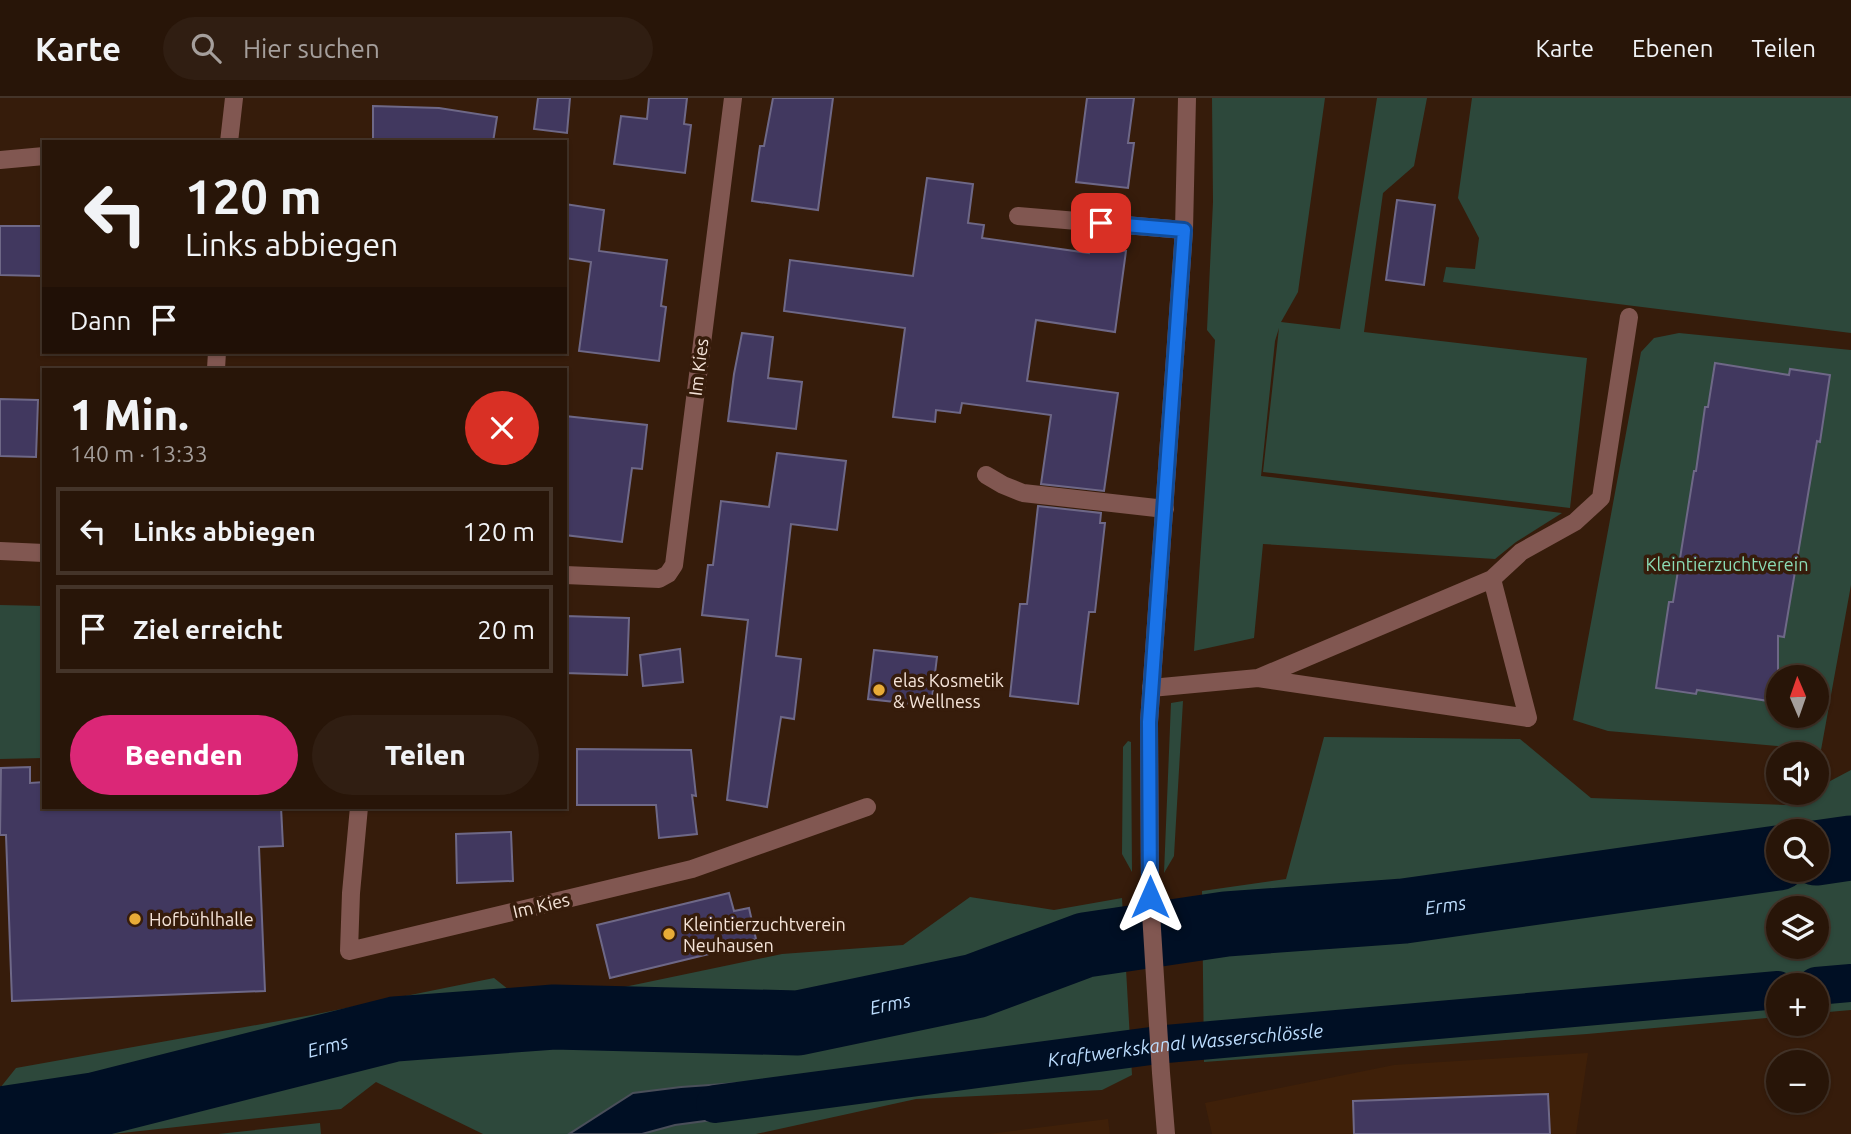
<!DOCTYPE html>
<html lang="de">
<head>
<meta charset="utf-8">
<style>
  body { margin:0; font-family:Ubuntu,sans-serif; background:#301e12; color:#f1f3f6; height:100vh; display:flex; flex-direction:column; font-size:26px; white-space:nowrap }
  * { box-sizing:border-box; margin:0 }
  p { font-size:23px; color:#a59f9c }
  .icon { flex:none; width:38px; height:38px; fill:none; stroke:currentColor; stroke-width:2; stroke-linecap:round; stroke-linejoin:round }
  .map { position:relative; flex:1; overflow:hidden }
  .drawer { position:absolute; left:42px; top:270px; width:525px; height:441px; display:flex; flex-direction:column; background:#281508; border-radius:0px; box-shadow:0 2px 5px #0004,0 0 0 2px #443429 }
  .drawer>* { flex:none }
  .hud { position:absolute; left:42px; top:42px; width:525px; height:214px; border-radius:0px; box-shadow:0 2px 5px #0004,0 0 0 2px #443429; background:#281508; color:#f1f3f6; overflow:hidden }
  .needle { width:46px; rotate:358deg }
  .buttons { position:absolute; left:1766px; top:567px; display:grid; gap:14px }
  .buttons a { display:grid; place-items:center; width:63px; height:63px; border-radius:50%; background:#281508; box-shadow:0 2px 5px #0004,0 0 0 2px #443429; font-size:35px }
  .pin { position:absolute; display:grid; place-items:center; width:60px; height:60px; color:#fff; margin:-30px; border-radius:14px; box-shadow:0 4px 10px #0006 }
  .me { position:absolute; width:77px; margin:-38px; rotate:0deg; stroke-linejoin:round; filter:drop-shadow(0 0 5px #0008) }
  .turn { display:flex; align-items:center; gap:24px; height:147px; padding:0 28px; font-size:32px }
  .turn .icon { width:91px; height:91px; stroke-width:2.5 }
  .turn b { display:block; font-size:49px; line-height:60px }
  .then { display:flex; align-items:center; height:66px; padding:0 28px; background:#0003; gap:14px; font-size:26px }
  .round { display:grid; place-items:center; flex:none; width:74px; height:74px; border-radius:37px; background:#301e12 }
  .headline { display:flex; align-items:center; justify-content:space-between; height:119px; padding:0 28px }
  h1 { font-size:42px; font-weight:800; line-height:52px }
  .button { display:flex; gap:14px; margin-top:auto; padding:14px 28px }
  .button a { flex:1; height:80px; border-radius:42px; background:#db2777; color:#fff; font-size:28px; font-weight:800; line-height:80px; text-align:center }
  .button a+a { background:#301e12; color:#f1f3f6 }
  ul { padding:0; list-style:none }
  li { display:flex; align-items:center; gap:21px; height:88px; margin:0 14px 10px; padding:0 14px; border:4px solid #443429; border-radius:0px }
  li div { flex:1 }
  li b { display:block; font-size:26px }
  li em { font-style:normal }
  header { display:flex; align-items:center; gap:42px; box-sizing:border-box; height:98px; padding:0 35px; background:#281508; border-bottom:2px solid #443429 }
  header strong { font-size:33px }
  nav { display:flex; gap:38px; margin-inline-start:auto; font-size:24px }
  .search { width:490px; height:63px; background:#301e12; display:flex; align-items:center; gap:18px; box-sizing:border-box; padding:0 24px; border-radius:38px; color:#a59f9c; font-size:26px }
  .map>svg:first-child { display:block }
  .built { fill:#3f2009 }
  .green { fill:#2d483b; fill-rule:evenodd }
  .water { fill:#000f24; stroke:#4a4f5a; stroke-width:2 }
  .lines { fill:none; stroke-linecap:round; stroke-linejoin:round }
  .canal { stroke:#000f24; stroke-width:38 }
  .river { stroke:#000f24; stroke-width:65 }
  .building { fill:#41385f; stroke:#6e6887; stroke-width:2 }
  .service { stroke:#815751; stroke-width:18 }
  .minor { stroke:#815751; stroke-width:18 }
  .route-casing { stroke:#114b97; stroke-width:18 }
  .route { stroke:#1a73e8; stroke-width:12 }
  .poi-dot { fill:#e8ab37; stroke:#361c0b; stroke-width:2.5 }
  .labels { text-anchor:middle; dominant-baseline:central; stroke-width:7; stroke-linejoin:round; paint-order:stroke }
  .street-label { font-size:18px; fill:#f5e4d9; stroke:#361c0b }
  .park-label { font-size:18px; fill:#8bdbb5; stroke:#361c0b }
  .poi-label { font-size:18px; fill:#f5e4d9; stroke:#361c0b; text-anchor:start }
  .water-label { font-size:19px; font-style:italic; fill:#bcddfe; stroke:#361c0b }
</style>
</head>
<body>
<header>
<strong>Karte</strong>
<div class="search"><svg class="icon" aria-label="search" viewBox="0 0 24 24"><circle cx="10" cy="10" r="6"/><path d="M15 15l6 6"/></svg>Hier suchen</div>
<nav><a>Karte</a><a>Ebenen</a><a>Teilen</a></nav>
</header>
<div class="map">
<svg width="1851" height="1036" viewBox="0 0 1851 1036">
  <rect width="100%" height="100%" fill="#361c0b"/>
  <path class="built" d="M 1588,955 L 1576,1036 L 1212,1036 L 1205,1005 L 1394,967 Z
    M 1108,1021 L 1110,1036 L 989,1036 Z"/>
  <path class="green" d="M 1212,0 L 1325,0 L 1298,194 L 1281,224 L 1340,231 L 1377,0 L 1427,0 L 1414,68 L 1383,95 L 1364,234 L 1587,260 L 1570,410 L 1263,374 L 1279,230 L 1275,243 L 1261,378 L 1562,415 L 1516,444 L 1495,461 L 1263,446 L 1254,540 L 1194,553 L 1215,242 L 1207,232 L 1213,104 Z
    M 1472,0 L 1851,0 L 1851,235 L 1443,184 L 1446,169 L 1475,171 L 1479,140 L 1458,100 Z
    M 1679,235 L 1851,252 L 1851,487 L 1821,652 L 1608,633 L 1573,622 L 1641,254 L 1654,240 ZM 1778,579 L 1816,579 L 1816,618 L 1778,618 Z
    M 0,507 L 44,508 L 44,660 L 0,661 Z
    M 1183,603 L 1174,758 L 1164,775 L 1171,605 Z
    M 1324,639 L 1520,641 L 1591,700 L 1785,707 L 1808,695 L 1816,695 L 1817,690 L 1851,672 L 1851,912 L 1817,915 L 1816,887 L 1778,887 L 1778,919 L 1587,936 L 1204,964 L 1202,793 L 1286,781 ZM 1778,733 L 1816,733 L 1816,772 L 1778,772 ZM 1778,810 L 1816,810 L 1816,849 L 1778,849 Z
    M 1128,643 L 1131,644 L 1132,774 L 1122,756 L 1123,649 Z
    M 970,799 L 1054,812 L 1122,800 L 1132,977 L 1102,992 L 916,1001 L 756,1036 L 642,1036 L 675,1027 L 765,1015 L 767,983 L 633,995 L 569,1036 L 483,1036 L 376,984 L 341,1011 L 113,1036 L 2,1036 L 0,990 L 16,970 L 312,917 L 494,880 L 513,895 L 562,902 L 782,856 L 903,847 Z
    M 320,1025 L 321,1036 L 218,1036 Z"/>
  <path class="water" d="M 767,983 L 765,1015 L 675,1027 L 642,1036 L 569,1036 L 633,995 L 681,989 Z"/>
  <g class="lines">
    <g class="canal">
      <path d="M 1816,888 L 1851,885"/>
      <path id="s1" d="M 715,1006 L 1166,946 L 1778,892"/>
    </g>
    <g class="river">
      <path d="M 1816,755 L 1851,750"/>
      <path id="s2" d="M 0,1021 L 94,1007 L 395,931 L 554,919 L 798,925 L 975,888 L 1085,847 L 1226,826 L 1404,813 L 1778,760"/>
    </g>
  </g>
  <path class="building" d="M 538,0 L 570,0 L 567,35 L 534,31 Z
    M 649,0 L 687,0 L 684,26 L 691,27 L 685,75 L 614,66 L 621,18 L 647,21 Z
    M 773,0 L 833,0 L 818,112 L 752,103 L 760,48 L 764,48 Z
    M 1087,0 L 1134,0 L 1128,45 L 1134,45 L 1128,90 L 1076,84 Z
    M 373,8 L 439,10 L 497,19 L 493,44 L 373,44 Z
    M 927,80 L 973,86 L 968,125 L 984,127 L 982,140 L 1089,155 L 1090,149 L 1126,153 L 1115,234 L 1036,222 L 1027,283 L 1118,295 L 1104,393 L 1041,386 L 1051,317 L 962,305 L 960,315 L 936,312 L 935,324 L 893,319 L 905,230 L 784,213 L 790,162 L 913,178 Z
    M 1397,102 L 1435,107 L 1424,187 L 1386,182 Z
    M 565,106 L 604,112 L 599,153 L 667,162 L 661,208 L 666,209 L 659,263 L 579,253 L 591,164 L 565,160 Z
    M 0,128 L 44,128 L 43,178 L 0,177 Z
    M 742,235 L 773,239 L 768,280 L 802,284 L 796,331 L 728,323 L 734,276 Z
    M 1715,265 L 1789,277 L 1790,271 L 1830,277 L 1820,344 L 1817,343 L 1784,539 L 1778,538 L 1778,586 L 1775,604 L 1697,592 L 1696,596 L 1656,590 L 1669,504 L 1673,504 L 1694,373 L 1696,373 L 1705,309 L 1708,309 Z
    M 0,301 L 38,302 L 36,359 L 0,358 Z
    M 565,318 L 647,327 L 642,371 L 632,370 L 622,444 L 565,437 Z
    M 777,355 L 846,363 L 837,432 L 791,426 L 776,558 L 801,561 L 794,621 L 781,619 L 767,709 L 727,702 L 748,522 L 702,517 L 708,467 L 713,467 L 721,403 L 769,409 Z
    M 1038,408 L 1101,415 L 1100,425 L 1105,425 L 1095,514 L 1089,514 L 1078,606 L 1010,598 L 1020,506 L 1027,506 Z
    M 565,518 L 629,520 L 627,577 L 565,575 Z
    M 680,551 L 683,584 L 643,588 L 640,557 Z
    M 874,552 L 937,559 L 931,608 L 868,601 Z
    M 577,651 L 691,652 L 696,698 L 692,697 L 697,736 L 659,740 L 656,707 L 577,707 Z
    M 30,669 L 30,685 L 44,684 L 44,709 L 281,709 L 283,748 L 259,749 L 265,893 L 12,903 L 6,737 L 0,737 L 1,670 Z
    M 511,734 L 513,783 L 457,785 L 456,736 Z
    M 729,795 L 734,813 L 749,810 L 756,841 L 741,845 L 742,848 L 610,880 L 597,827 Z
    M 1548,996 L 1550,1036 L 1354,1036 L 1353,1003 Z"/>
  <g class="lines">
    <path class="service" d="M 1018,118 L 1184,132
      M 986,377 L 1003,387 L 1023,395 L 1165,411
      M 1492,481 L 1521,454 L 1575,424 L 1601,400 L 1629,219
      M 1151,590 L 1258,580 L 1492,481 L 1528,620 L 1258,580"/>
    <path class="minor" d="M 229,44 L 234,0
      M 0,62 L 44,58
      M 216,271 L 217,254
      M 0,453 L 44,455
      M 565,477 L 659,481 L 668,476 L 674,467 L 733,0
      M 359,709 L 351,795 L 349,853 L 692,771 L 867,709
      M 1166,1036 L 1161,975 L 1150,799 L 1149,624 L 1184,132 L 1187,0"/>
  </g>
  <g class="lines">
    <g class="route-casing">
      <path id="route" d="M 1101,125 L 1184,132 L 1149,624 L 1150,799"/>
    </g>
    <use href="#route" class="route"/>
  </g>
  <g class="poi-dot">
    <circle cx="879" cy="592" r="7"/>
    <circle cx="135" cy="821" r="7"/>
    <circle cx="669" cy="836" r="7"/>
  </g>
  <g class="labels">
    <g class="street-label">
      <text transform="translate(698 269) rotate(-83)">Im Kies</text>
      <text transform="translate(541 807) rotate(-13)">Im Kies</text>
    </g>
    <g class="park-label">
      <text x="1727" y="466">Kleintierzuchtverein</text>
    </g>
    <g class="poi-label">
      <text x="893" y="582">elas Kosmetik<tspan x="893" dy="21">&amp; Wellness</tspan></text>
      <text x="149" y="821">Hofbühlhalle</text>
      <text x="683" y="826">Kleintierzuchtverein<tspan x="683" dy="21">Neuhausen</tspan></text>
    </g>
    <g class="water-label">
      <text stroke="none"><textPath href="#s2" startOffset="1470">Erms</textPath></text>
      <text stroke="none"><textPath href="#s2" startOffset="903">Erms</textPath></text>
      <text stroke="none"><textPath href="#s1" startOffset="474">Kraftwerkskanal Wasserschlössle</textPath></text>
      <text stroke="none"><textPath href="#s2" startOffset="336">Erms</textPath></text>
    </g>
  </g>
</svg>
<div class="buttons">
<a><svg class="needle" viewBox="-14 -14 28 28"><path d="M0-13l5 13h-10z" fill="#e53935"/><path d="M0 13l5-13h-10z" fill="#a59f9c"/></svg></a>
<a><svg class="icon" aria-label="sound" viewBox="0 0 24 24"><path d="M4 9h4l5-4v14l-5-4H4zM17 9q2 3 0 6"/></svg></a>
<a><svg class="icon" aria-label="search" viewBox="0 0 24 24"><circle cx="10" cy="10" r="6"/><path d="M15 15l6 6"/></svg></a>
<a><svg class="icon" aria-label="layers" viewBox="0 0 24 24"><path d="M12 4l9 5-9 5-9-5zM3 14l9 5 9-5"/></svg></a>
<a>+</a>
<a>−</a>
</div>
<div class="pin" style="left:1101px;top:125px;background:#d93025"><svg class="icon" aria-label="arrive" viewBox="0 0 24 24"><path d="M6 21V4h12l-3 4 3 4H6"/></svg></div>
<svg class="me" style="left:1150px;top:799px" viewBox="-20 -20 40 40"><path d="M0-17L14 15 0 8-14 15z" fill="#1a73e8" stroke="#fff" stroke-width="4"/></svg>
<div class="hud">
<div class="turn"><svg class="icon" aria-label="left" viewBox="0 0 24 24"><path d="M17 20v-9H6M10 6l-5 5 5 5"/></svg><div><b>120 m</b>Links abbiegen</div></div>
<div class="then">Dann<svg class="icon" aria-label="arrive" viewBox="0 0 24 24"><path d="M6 21V4h12l-3 4 3 4H6"/></svg></div>
</div>
<section class="drawer">
<div class="headline"><div><h1>1 Min.</h1><p>140 m · 13:33</p></div><a class="round" style="background:#d93025;color:#fff"><svg class="icon" aria-label="close" viewBox="0 0 24 24"><path d="M6 6l12 12M18 6L6 18"/></svg></a></div>
<ul>
<li><svg class="icon" aria-label="left" viewBox="0 0 24 24"><path d="M17 20v-9H6M10 6l-5 5 5 5"/></svg><div><b>Links abbiegen</b></div><em>120 m</em></li>
<li><svg class="icon" aria-label="arrive" viewBox="0 0 24 24"><path d="M6 21V4h12l-3 4 3 4H6"/></svg><div><b>Ziel erreicht</b></div><em>20 m</em></li>
</ul>
<div class="button"><a>Beenden</a><a>Teilen</a></div>
</section>
</div>
</body>
</html>
